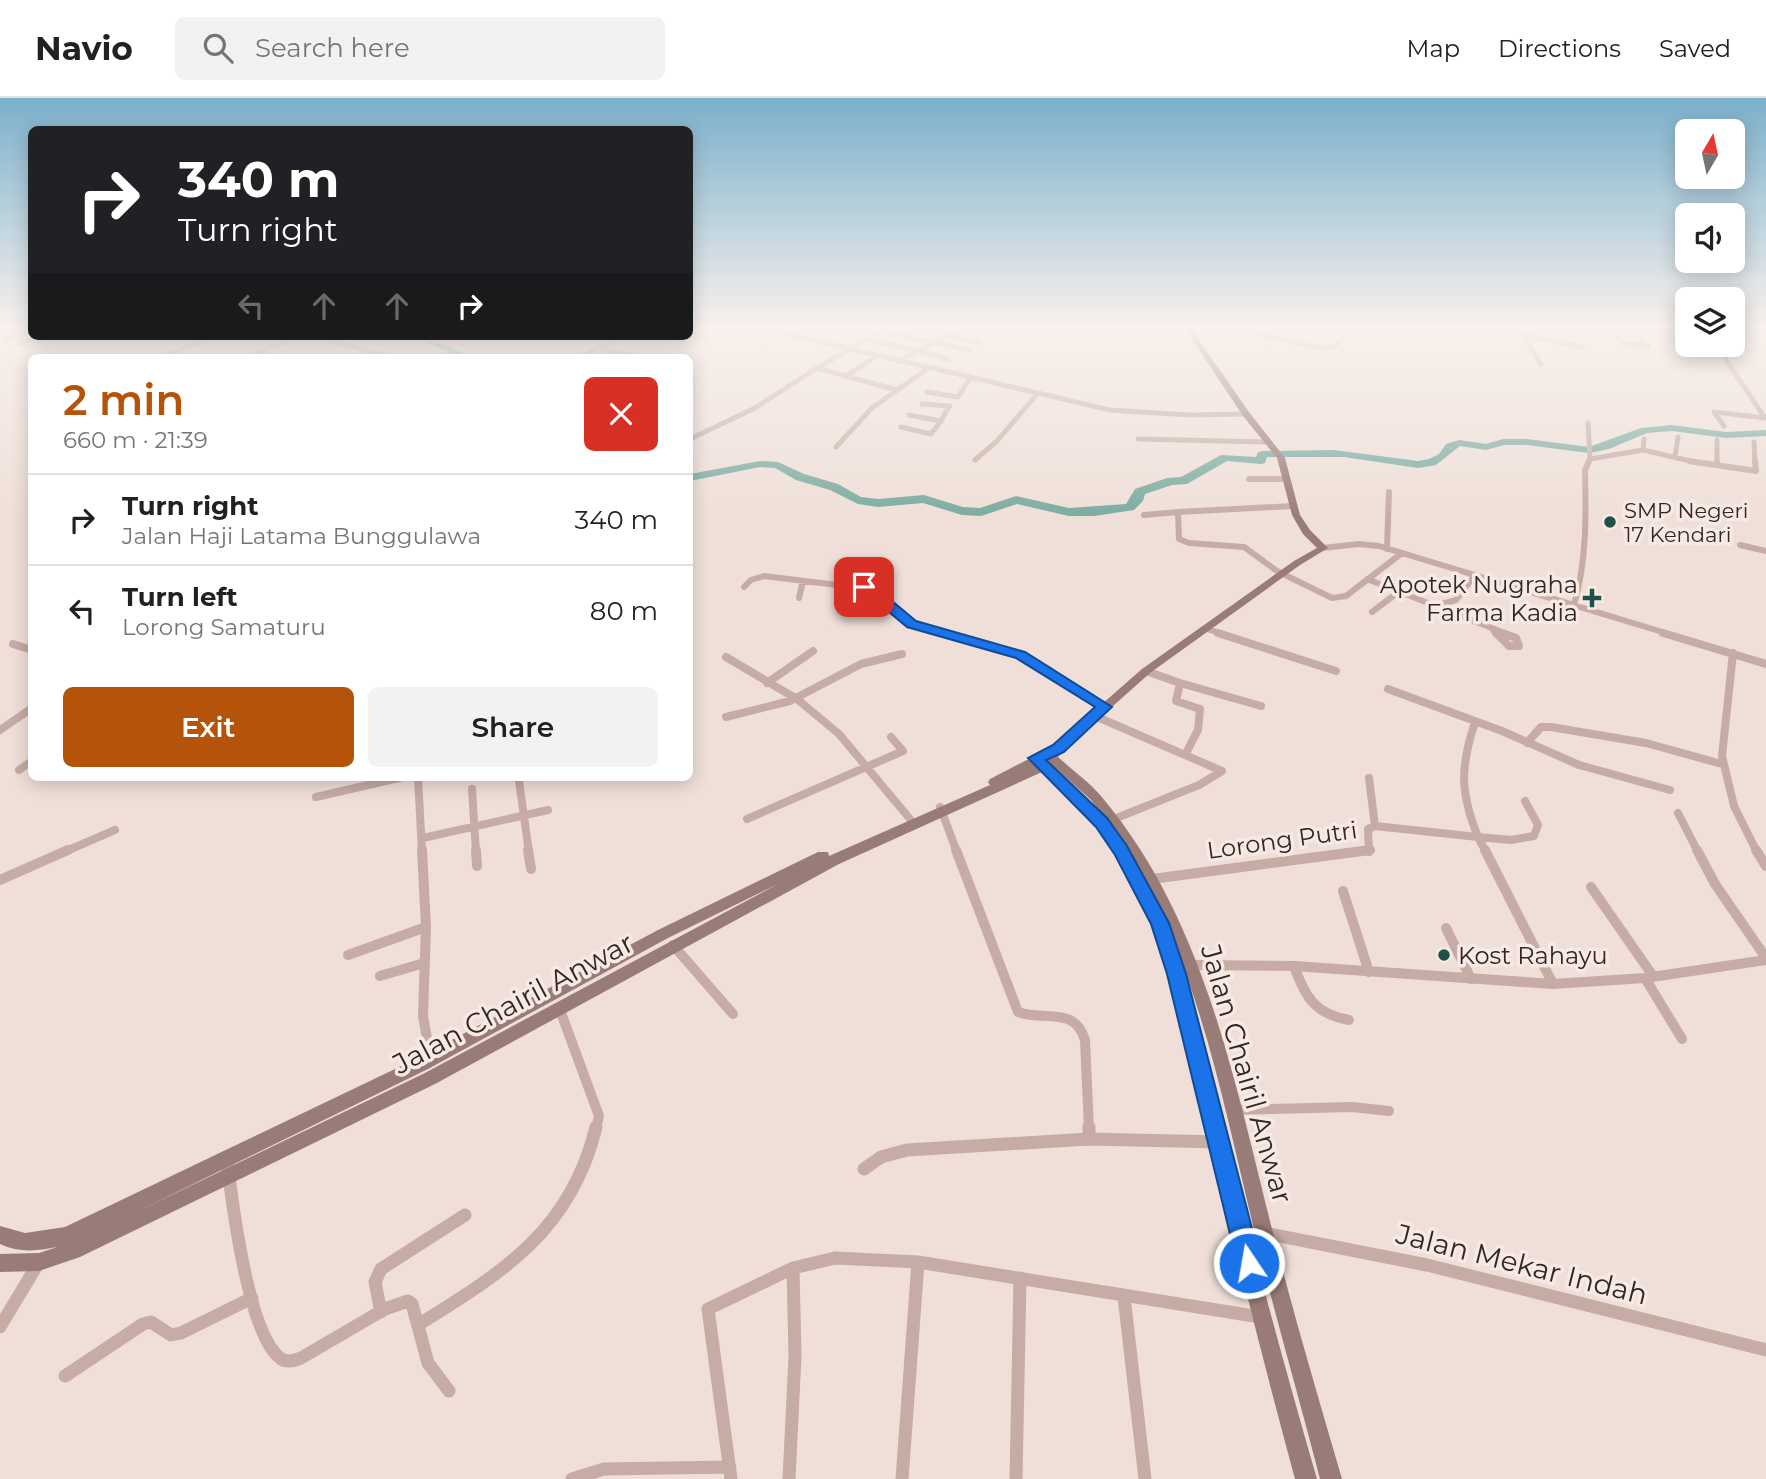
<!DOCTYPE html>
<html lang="en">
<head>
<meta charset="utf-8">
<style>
  body { margin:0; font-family:Montserrat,sans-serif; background:#f2f2f2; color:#202124; height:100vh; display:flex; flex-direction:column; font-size:26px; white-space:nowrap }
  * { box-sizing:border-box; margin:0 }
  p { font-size:23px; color:#757577 }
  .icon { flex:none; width:38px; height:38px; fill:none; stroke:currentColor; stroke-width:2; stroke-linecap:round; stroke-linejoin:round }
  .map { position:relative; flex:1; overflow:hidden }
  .panel { position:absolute; left:28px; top:256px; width:665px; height:427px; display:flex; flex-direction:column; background:#fff; border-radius:10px; box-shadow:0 4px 18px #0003 }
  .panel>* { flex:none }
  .top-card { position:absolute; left:28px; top:28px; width:665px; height:214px; border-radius:10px; box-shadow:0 4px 18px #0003; background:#202124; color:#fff; overflow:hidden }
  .needle { width:46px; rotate:9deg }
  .buttons { position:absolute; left:1675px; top:21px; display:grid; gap:14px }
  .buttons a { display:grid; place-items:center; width:70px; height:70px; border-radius:10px; background:#fff; box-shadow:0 4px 18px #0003; font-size:35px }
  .pin { position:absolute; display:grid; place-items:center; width:60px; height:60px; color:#fff; margin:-30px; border-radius:14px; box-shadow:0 4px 10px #0006 }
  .me { position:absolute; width:77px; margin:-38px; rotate:348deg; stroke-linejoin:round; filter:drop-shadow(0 0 5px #0008) }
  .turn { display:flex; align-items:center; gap:24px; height:147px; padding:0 35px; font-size:32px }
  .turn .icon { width:91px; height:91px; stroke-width:2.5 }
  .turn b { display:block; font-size:49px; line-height:60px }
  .lanes { display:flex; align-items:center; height:66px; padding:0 35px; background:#0003; justify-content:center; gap:35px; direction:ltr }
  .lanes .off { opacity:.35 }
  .round { display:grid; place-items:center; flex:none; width:74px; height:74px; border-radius:10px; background:#f2f2f2 }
  .summary { display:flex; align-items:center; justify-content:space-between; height:119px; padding:0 35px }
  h1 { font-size:42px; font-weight:600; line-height:52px; color:#b45309 }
  .primary-button { display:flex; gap:14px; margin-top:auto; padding:14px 35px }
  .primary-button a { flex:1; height:80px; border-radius:10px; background:#b45309; color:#fff; font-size:28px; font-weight:600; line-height:80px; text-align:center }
  .primary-button a+a { background:#f2f2f2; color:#202124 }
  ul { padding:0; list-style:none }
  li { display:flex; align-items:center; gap:21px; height:91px; padding:0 35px; border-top:2px solid #e0e0e0 }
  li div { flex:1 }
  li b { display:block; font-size:26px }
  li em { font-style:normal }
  header { display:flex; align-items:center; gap:42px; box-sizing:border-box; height:98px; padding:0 35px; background:#fff; border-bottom:2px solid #e0e0e0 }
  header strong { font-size:33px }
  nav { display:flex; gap:38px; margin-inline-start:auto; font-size:24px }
  .search { width:490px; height:63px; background:#f2f2f2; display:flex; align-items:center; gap:18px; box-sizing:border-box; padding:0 24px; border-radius:10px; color:#757577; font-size:26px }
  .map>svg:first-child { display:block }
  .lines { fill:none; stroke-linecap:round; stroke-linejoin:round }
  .river { fill:#79aaa0; fill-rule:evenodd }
  .street-far4 { stroke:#c6aca5; stroke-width:5 }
  .street-far3 { stroke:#c6aca5; stroke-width:6 }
  .street-far2 { stroke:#c6aca5; stroke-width:8 }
  .street-far1 { stroke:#c6aca5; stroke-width:10 }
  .street { stroke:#c6aca5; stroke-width:13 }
  .secondary { fill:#997b77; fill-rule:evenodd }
  .route { fill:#1a73e8; stroke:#114b97; stroke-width:2 }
  .poi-dot { fill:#1e5148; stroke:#f7e9e4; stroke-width:2.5 }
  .labels { text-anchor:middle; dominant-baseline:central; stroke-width:7; stroke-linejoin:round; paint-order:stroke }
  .far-poi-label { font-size:21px; fill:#322726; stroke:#f7e9e4; text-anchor:start }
  .poi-label { font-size:24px; fill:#322726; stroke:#f7e9e4; text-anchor:end }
  .street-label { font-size:24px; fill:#322726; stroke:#f7e9e4 }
  .near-street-label { font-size:28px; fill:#322726; stroke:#f7e9e4 }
</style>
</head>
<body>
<header>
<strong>Navio</strong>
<div class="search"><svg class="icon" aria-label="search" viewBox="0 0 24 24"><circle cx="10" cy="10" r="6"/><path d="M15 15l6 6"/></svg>Search here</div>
<nav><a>Map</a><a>Directions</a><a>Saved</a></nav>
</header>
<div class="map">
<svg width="1766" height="1381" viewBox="0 0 1766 1381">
  <rect width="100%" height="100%" fill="#efdfd8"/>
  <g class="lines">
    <path class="river" d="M 415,238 L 428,238 L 470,259 L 457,259 Z
      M 1672,327 L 1726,334 L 1766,332 L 1766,338 L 1726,340 L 1672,333 L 1647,335 L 1609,351 L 1589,355 L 1527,347 L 1504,347 L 1486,352 L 1460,348 L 1436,367 L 1418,370 L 1344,359 L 1267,359 L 1265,365 L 1261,366 L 1227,363 L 1187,386 L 1172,387 L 1145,396 L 1143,403 L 1134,412 L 1094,418 L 1069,418 L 1017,406 L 981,418 L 962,417 L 923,405 L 878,409 L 858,406 L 830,392 L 796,382 L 775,370 L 760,369 L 690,383 L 690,376 L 760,363 L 778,364 L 804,376 L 838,386 L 861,399 L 878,401 L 924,397 L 963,409 L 980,410 L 1016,398 L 1069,410 L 1126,406 L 1135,391 L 1167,380 L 1181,379 L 1221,357 L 1256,359 L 1258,354 L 1262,353 L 1334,352 L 1418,363 L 1429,361 L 1439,356 L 1446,346 L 1459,342 L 1486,346 L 1503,341 L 1527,341 L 1589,349 L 1641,330 Z"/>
    <path class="street-far4" d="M 758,229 L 1110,312 L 1191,317 L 1246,316
      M 1228,229 L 1320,250 L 1332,249 L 1341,243 L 1343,235 L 1340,229
      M 1518,229 L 1541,266
      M 1605,229 L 1624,246 L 1648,248 L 1631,229
      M 1662,229 L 1675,243
      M 1732,230 L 1766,234
      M 883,233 L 925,243
      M 0,234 L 17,229
      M 1522,237 L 1582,249
      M 47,238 L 60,242 L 73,238
      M 313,238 L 391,259
      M 948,238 L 979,245
      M 808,239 L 819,229
      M 6,240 L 32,233
      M 867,241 L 909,251
      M 933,243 L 971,253
      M 18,246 L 45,238
      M 1716,247 L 1765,320 L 1714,314 L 1724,328
      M 598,250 L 638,259
      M 915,252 L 948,261
      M 877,258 L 846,278 L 897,292
      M 162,259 L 214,238
      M 247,259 L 299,238
      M 582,259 L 620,238
      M 898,263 L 952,235 L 1004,234
      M 846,278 L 817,270 L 888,229
      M 927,294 L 958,299 L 970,280
      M 922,306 L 950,308
      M 909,317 L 941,323 L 948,310
      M 1588,325 L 1590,361
      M 901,329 L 931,336 L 941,323
      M 690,341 L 755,310 L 817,270
      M 1138,341 L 1267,344
      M 1717,342 L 1717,365
      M 1754,344 L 1755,365
      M 836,349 L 872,310 L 927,271
      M 1643,352 L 1644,341
      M 1675,359 L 1678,339
      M 975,362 L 997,343 L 1038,295
      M 1588,365 L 1590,361 L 1643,352 L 1699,365"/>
    <path class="street-far3" d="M 1689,363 L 1756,373 L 1755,363
      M 1717,363 L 1717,367
      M 1249,381 L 1287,381
      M 1293,408 L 1178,414 L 1179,441 L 1189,445 L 1244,449 L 1277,473 L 1332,500 L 1346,498 L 1402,455
      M 1144,417 L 1178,414
      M 1740,447 L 1766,453
      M 1323,450 L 1359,446 L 1379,448 L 1669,536
      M 1387,451 L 1389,394
      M 1367,481 L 1507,536
      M 744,489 L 751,482 L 764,478 L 870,491 L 912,526 L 948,536
      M 799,500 L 803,483
      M 1574,507 C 1587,463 1586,417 1585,372 L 1589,363
      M 1431,509 L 1456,502 L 1475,477
      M 1372,514 L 1397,495
      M 1207,531 L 1223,536
      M 1493,532 L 1497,536"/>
    <path class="street-far2" d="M 942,535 L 1021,557 L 1104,609
      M 1218,535 L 1336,573
      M 1496,535 L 1509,548 L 1519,548 L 1516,540 L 1502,535
      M 1663,535 L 1766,566
      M 13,546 L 32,552
      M 1733,555 L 1722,658 L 1734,708 L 1757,754
      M 726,559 L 797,601 L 839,636 L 910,721
      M 1146,573 L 1180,585 L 1176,603 L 1200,611 L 1198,632 L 1185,657
      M 767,585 L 813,553
      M 1180,585 L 1261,608
      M 1388,591 L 1502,633 L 1579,667 L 1670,692
      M 1095,618 L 1222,673 L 1199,687 L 1114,721
      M 726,619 L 790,603 L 861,566 L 902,556
      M 0,632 L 32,610
      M 1527,645 L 1541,629 L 1551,629 L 1646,645 L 1722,666
      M 19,672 L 32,663
      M 418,679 L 422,754
      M 1369,680 L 1375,728
      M 519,683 L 529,754
      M 472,691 L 476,754
      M 316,699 L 403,679
      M 940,709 L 957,754
      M 1678,715 L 1698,754
      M 747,721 L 903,653 L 891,639
      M 423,740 L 548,712
      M 64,754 L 115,732
      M 1369,754 L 1368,731 L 1375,728 L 1478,739 C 1460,694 1460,670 1475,624
      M 1486,754 L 1478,739 L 1511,742 L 1534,738 L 1538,727 L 1525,703"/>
    <path class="street-far1" d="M 422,752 L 426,829 L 423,918 L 431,963
      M 476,752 L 477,768
      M 528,752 L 531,771
      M 956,752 L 1018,914 C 1045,924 1074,907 1085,942 L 1089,1031
      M 1485,752 L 1553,886
      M 1697,752 L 1715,786 L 1766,860
      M 1756,752 L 1766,768
      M 1152,781 L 1370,752
      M 0,782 L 68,752
      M 1591,789 L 1653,878
      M 1343,793 L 1369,874
      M 1446,830 L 1471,881
      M 673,847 L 733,916
      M 348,857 L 426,829
      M 1192,867 L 1294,868 L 1553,886 L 1645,880 L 1766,862
      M 1294,868 C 1305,899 1315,916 1349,922
      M 380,878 L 424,865
      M 1645,880 L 1682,941
      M 560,912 L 599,1018 L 596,1031
      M 1235,1012 L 1352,1009 L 1389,1013"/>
    <path class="street" d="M 1089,1029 L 1089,1041 L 1219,1044
      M 227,1062 C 232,1104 248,1235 280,1260 C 286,1265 294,1263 301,1260 L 385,1211 L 408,1203 L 412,1206 L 428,1265 L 449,1293
      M 864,1071 L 881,1059 L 907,1052 L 1089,1041
      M 1264,1135 L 1427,1167 L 1766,1252
      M 1124,1199 L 1145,1381
      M 381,1214 L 375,1184 L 381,1171 L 465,1117
      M 418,1227 C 503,1174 571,1133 596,1029
      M 0,1229 L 39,1164
      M 65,1278 L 143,1226 L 151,1224 L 171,1237 L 181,1235 L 252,1200
      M 572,1381 L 604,1371 L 730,1369
      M 731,1381 L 708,1211 L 793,1170 L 835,1160 L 918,1164 L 1260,1219
      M 789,1381 L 795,1258 L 793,1170
      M 902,1381 L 918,1164
      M 1016,1381 L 1020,1180"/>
    <path class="secondary" d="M 1184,229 L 1190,229 L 1249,314 L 1285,360 L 1300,417 L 1310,432 L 1328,450 L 1300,467 L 1150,575 L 1067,649 L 1058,659 C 1072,672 1089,684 1101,698 C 1204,820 1234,981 1272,1131 C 1293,1215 1318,1298 1342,1381 L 1320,1381 C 1299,1299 1275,1218 1255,1135 C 1231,1038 1212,938 1174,845 C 1159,807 1142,770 1118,738 C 1181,826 1199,938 1225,1042 C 1254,1155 1284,1268 1317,1381 L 1295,1381 C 1263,1264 1234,1145 1205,1027 C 1185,945 1172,859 1132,784 C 1110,740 1077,707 1042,674 L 839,766 L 435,986 L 80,1159 L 39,1173 L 0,1174 L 0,1156 L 39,1155 L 57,1149 C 37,1153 19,1155 0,1146 L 0,1128 L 25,1135 L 65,1129 L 416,961 L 658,832 L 818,754 L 828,754 L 829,758 L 990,687 L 988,684 L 990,681 L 1054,648 L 1142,571 L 1294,463 L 1317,450 L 1303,436 L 1292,417 L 1277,360 L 1243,318 ZM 1052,667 L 1091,702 L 1116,735 L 1097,713 ZM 778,786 L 423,976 L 132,1116 L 428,971 L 668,840 Z"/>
  </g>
  <linearGradient id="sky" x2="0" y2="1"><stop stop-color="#7bb0cb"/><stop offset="0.54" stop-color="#f8f1ed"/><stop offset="1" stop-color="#f8f1ed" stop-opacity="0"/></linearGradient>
  <rect width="1766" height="423" fill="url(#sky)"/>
  <path class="route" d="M 864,486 L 874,488 L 916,523 L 1025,554 L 1112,609 L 1064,654 L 1046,662 L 1107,720 L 1127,748 L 1169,825 L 1186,876 L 1261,1165 L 1258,1173 L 1249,1177 L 1241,1173 L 1237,1165 L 1167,876 L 1151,826 L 1115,757 L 1096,729 L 1028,660 L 1053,647 L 1095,609 L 1016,560 L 907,529 L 865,494 L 859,492 L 859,487 Z"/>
  <g class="poi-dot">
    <circle cx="1610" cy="424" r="7"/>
    <path d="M1588.5 489.5h7v7h7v7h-7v7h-7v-7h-7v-7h7z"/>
    <circle cx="1444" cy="857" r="7"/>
  </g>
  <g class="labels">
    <g class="far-poi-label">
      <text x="1624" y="412">SMP Negeri<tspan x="1624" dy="24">17 Kendari</tspan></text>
    </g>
    <g class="poi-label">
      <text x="1578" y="486">Apotek Nugraha<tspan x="1578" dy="28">Farma Kadia</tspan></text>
      <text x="1458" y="857" text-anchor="start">Kost Rahayu</text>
    </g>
    <g class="street-label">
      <text transform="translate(1282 742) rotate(-8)">Lorong Putri</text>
    </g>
    <g class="near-street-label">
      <text transform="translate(513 905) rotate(-28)">Jalan Chairil Anwar</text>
      <text transform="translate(1247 976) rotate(74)">Jalan Chairil Anwar</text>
      <text transform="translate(1522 1166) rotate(14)">Jalan Mekar Indah</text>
    </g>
  </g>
</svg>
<div class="buttons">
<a><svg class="needle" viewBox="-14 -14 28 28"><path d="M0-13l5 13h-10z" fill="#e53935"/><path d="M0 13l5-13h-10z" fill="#757577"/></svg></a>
<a><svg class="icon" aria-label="sound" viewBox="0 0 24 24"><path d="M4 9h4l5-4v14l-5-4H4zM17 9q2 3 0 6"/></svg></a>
<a><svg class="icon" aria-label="layers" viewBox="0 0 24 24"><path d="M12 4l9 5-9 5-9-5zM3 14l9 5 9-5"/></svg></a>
</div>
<div class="pin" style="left:864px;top:489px;background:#d93025"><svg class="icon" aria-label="arrive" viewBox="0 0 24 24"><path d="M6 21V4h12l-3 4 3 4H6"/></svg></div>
<svg class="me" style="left:1249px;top:1165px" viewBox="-20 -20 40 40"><circle r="17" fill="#1a73e8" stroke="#fff" stroke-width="3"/><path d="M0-11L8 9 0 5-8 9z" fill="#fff"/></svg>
<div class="top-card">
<div class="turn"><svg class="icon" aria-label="right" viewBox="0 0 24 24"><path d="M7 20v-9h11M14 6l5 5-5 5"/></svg><div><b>340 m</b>Turn right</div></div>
<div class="lanes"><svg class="icon off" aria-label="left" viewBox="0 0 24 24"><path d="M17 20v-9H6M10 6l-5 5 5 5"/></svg><svg class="icon off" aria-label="ahead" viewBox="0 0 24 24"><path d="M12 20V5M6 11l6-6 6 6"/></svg><svg class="icon off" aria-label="ahead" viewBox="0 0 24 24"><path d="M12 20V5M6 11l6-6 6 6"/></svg><svg class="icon" aria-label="right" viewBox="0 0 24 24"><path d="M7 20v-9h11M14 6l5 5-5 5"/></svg></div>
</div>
<section class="panel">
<div class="summary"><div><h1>2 min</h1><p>660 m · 21:39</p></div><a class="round" style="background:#d93025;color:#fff"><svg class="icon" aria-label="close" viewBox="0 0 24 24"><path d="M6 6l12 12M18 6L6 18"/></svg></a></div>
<ul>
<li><svg class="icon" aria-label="right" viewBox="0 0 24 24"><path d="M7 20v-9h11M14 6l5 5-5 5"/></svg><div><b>Turn right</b><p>Jalan Haji Latama Bunggulawa</p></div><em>340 m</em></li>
<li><svg class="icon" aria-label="left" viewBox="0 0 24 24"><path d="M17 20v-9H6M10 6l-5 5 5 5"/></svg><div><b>Turn left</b><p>Lorong Samaturu</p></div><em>80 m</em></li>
</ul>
<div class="primary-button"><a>Exit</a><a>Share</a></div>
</section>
</div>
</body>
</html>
